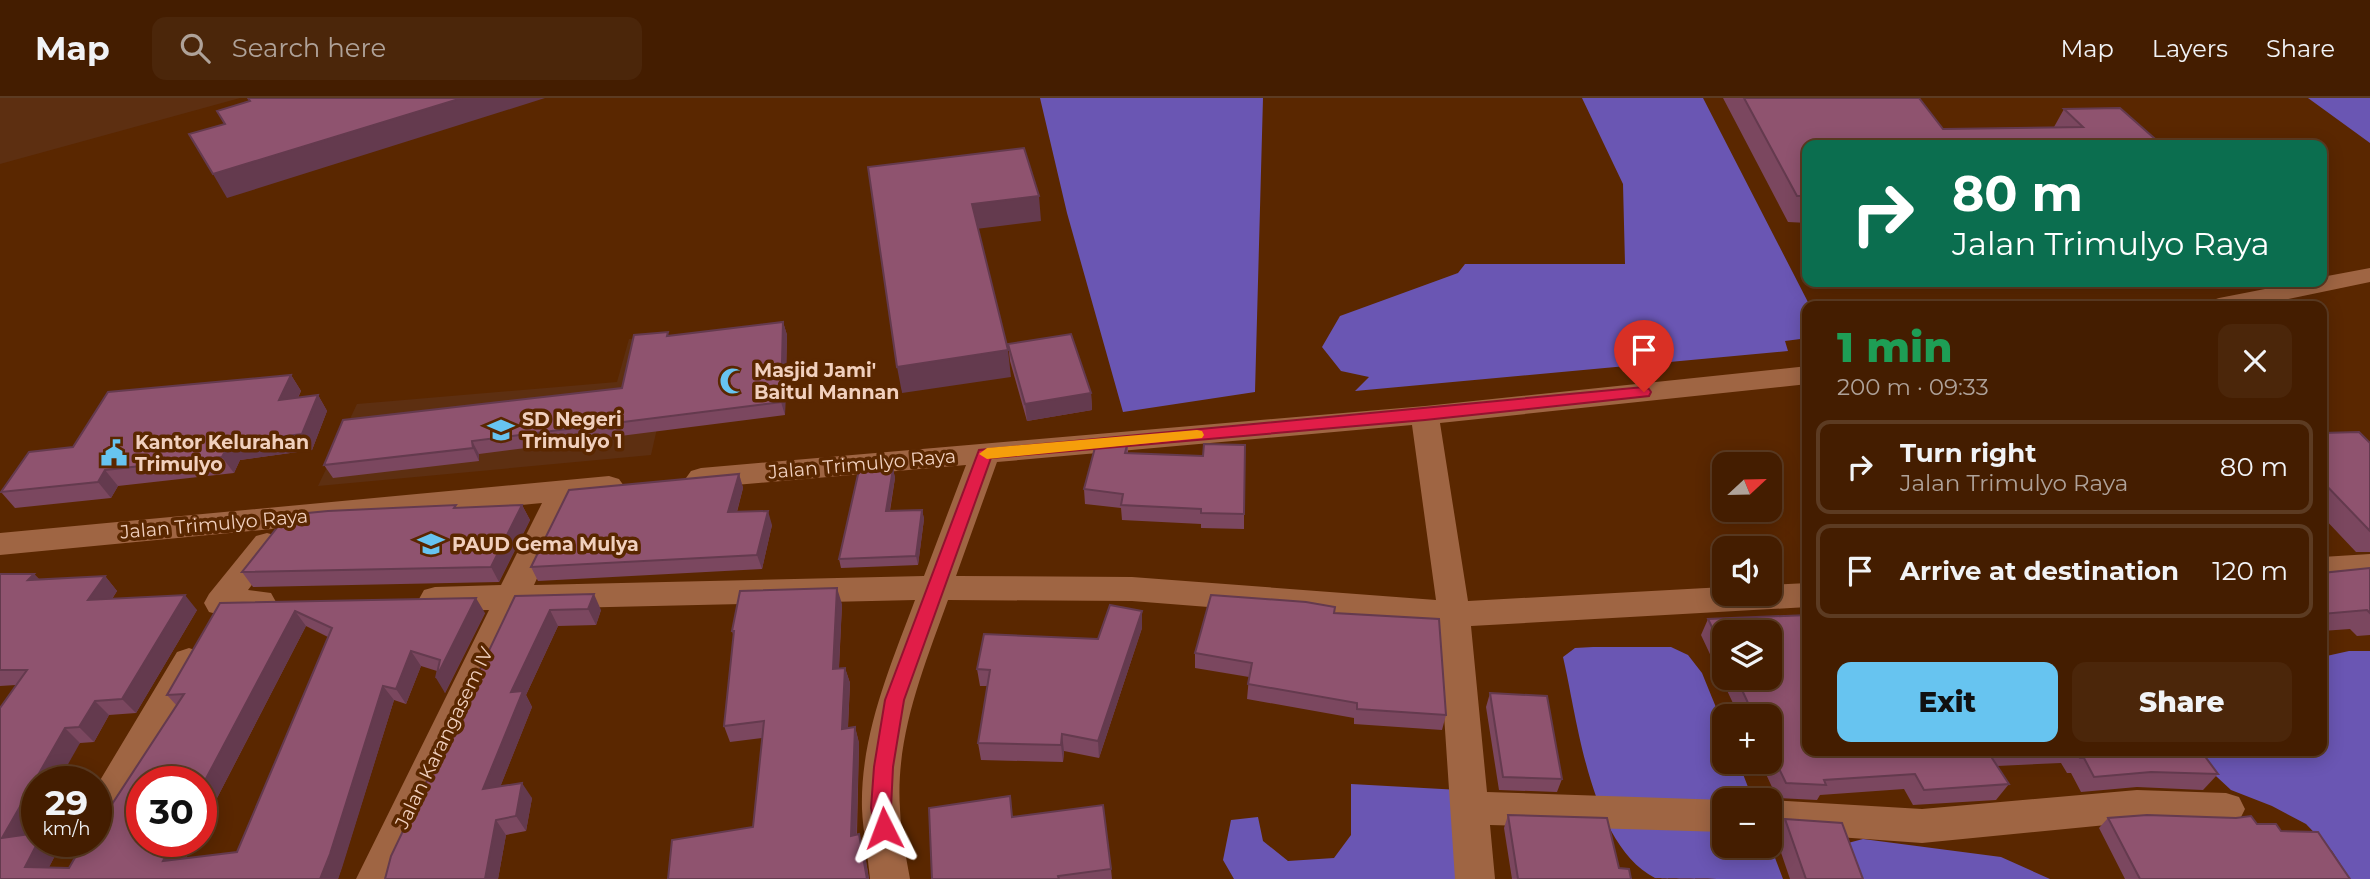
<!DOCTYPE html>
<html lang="en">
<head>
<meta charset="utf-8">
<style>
  body { margin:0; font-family:Montserrat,sans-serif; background:#4b260a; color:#f1f3f6; height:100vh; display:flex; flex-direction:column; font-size:26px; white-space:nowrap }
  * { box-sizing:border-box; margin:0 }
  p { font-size:23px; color:#afa299 }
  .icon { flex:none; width:38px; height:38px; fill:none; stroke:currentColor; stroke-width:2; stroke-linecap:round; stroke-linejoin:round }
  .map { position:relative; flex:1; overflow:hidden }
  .sheet { position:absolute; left:1802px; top:203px; width:525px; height:455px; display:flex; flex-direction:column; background:#441d00; border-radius:14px; box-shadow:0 4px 18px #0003,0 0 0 2px #5c3b22 }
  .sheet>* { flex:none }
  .banner { position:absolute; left:1802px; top:42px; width:525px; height:147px; border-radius:14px; box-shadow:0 4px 18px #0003,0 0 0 2px #5c3b22; background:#0b6e4f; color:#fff; overflow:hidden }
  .needle { width:46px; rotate:68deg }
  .buttons { position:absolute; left:1712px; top:354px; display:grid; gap:14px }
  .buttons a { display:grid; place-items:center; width:70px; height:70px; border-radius:14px; background:#441d00; box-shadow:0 4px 18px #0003,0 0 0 2px #5c3b22; font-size:35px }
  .speed { position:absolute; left:21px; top:668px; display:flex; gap:14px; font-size:35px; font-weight:700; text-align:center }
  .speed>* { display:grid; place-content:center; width:91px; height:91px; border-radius:50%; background:#441d00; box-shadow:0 4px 18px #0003,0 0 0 2px #5c3b22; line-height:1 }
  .speed small { font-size:18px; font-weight:400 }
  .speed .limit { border:10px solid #d22; background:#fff; color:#111 }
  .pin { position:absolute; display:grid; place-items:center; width:60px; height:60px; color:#fff; margin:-72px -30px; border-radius:50% 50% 50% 0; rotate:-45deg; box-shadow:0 0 7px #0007 }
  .pin .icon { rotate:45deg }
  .me { position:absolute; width:77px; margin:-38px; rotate:357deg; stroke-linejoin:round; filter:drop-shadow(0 0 5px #0008) }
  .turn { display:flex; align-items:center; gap:24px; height:147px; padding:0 35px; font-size:32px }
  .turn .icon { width:91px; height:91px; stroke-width:2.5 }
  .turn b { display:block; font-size:49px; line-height:60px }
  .round { display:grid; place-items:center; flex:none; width:74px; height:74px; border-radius:14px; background:#4b260a }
  .overview { display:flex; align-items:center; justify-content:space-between; height:119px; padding:0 35px }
  h1 { font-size:42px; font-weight:800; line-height:52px; color:#1e9e55 }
  .cta { display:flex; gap:14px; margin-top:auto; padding:14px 35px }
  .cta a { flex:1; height:80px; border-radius:14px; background:#67c4f0; color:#111; font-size:28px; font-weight:800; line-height:80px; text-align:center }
  .cta a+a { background:#4b260a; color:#f1f3f6 }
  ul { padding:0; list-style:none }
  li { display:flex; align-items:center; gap:21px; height:94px; margin:0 14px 10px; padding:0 21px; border:4px solid #5c3b22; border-radius:14px }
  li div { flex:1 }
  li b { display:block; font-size:26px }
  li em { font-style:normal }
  header { display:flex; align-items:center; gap:42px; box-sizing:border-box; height:98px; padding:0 35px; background:#441d00; border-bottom:2px solid #5c3b22 }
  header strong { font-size:33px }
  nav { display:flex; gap:38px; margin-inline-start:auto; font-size:24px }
  .search { width:490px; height:63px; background:#4b260a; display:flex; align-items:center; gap:18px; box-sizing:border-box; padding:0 24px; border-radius:14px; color:#afa299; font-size:26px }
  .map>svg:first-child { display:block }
  .built { fill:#5d2f11 }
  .water { fill:#6a56b3 }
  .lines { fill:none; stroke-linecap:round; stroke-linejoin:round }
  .minor { fill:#9f6543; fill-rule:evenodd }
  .wall { fill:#7b475f; fill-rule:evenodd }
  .shaded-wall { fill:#643a4e }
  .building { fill:#8f536f; stroke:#643a4e; stroke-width:2; fill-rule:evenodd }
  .route { fill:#e11d48; stroke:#92132f; stroke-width:2 }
  .slow { fill:#f59e0b }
  .labels { text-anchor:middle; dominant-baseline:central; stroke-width:7; stroke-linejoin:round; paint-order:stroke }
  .poi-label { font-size:19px; font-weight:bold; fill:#f1d0be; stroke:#5a2700; text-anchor:start }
  .street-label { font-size:19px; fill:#f1d0be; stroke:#5a2700 }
</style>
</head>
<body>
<header>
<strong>Map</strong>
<div class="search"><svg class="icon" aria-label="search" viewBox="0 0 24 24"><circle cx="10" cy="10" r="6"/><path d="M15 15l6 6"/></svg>Search here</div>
<nav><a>Map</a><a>Layers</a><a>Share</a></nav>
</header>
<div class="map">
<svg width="2370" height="781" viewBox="0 0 2370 781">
  <rect width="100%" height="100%" fill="#5a2700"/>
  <path class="built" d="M 0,0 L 240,0 L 0,66 Z
    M 678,237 L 651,357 L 318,388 L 357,306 L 617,284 L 629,241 Z"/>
  <path class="water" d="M 1040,0 L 1263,0 L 1255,294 L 1123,314 L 1067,115 Z
    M 1582,0 L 1703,0 L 1810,208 L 1808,208 L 1808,240 L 1785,243 L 1788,253 L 1355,293 L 1369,279 L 1341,273 L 1322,249 L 1340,218 L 1458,175 L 1465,166 L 1625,166 L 1623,86 Z
    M 2308,0 L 2370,0 L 2370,45 Z
    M 1593,549 L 1671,549 L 1688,557 L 1702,575 L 1724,629 L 1724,663 L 1738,663 L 1753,702 L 1724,702 L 1724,747 L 1769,747 L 1769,744 L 1783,781 C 1765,781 1665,781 1655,780 C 1590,746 1578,623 1563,559 L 1575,550 Z
    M 2349,553 L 2370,553 L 2370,781 L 2350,781 L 2332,753 L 2306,726 L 2272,708 L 2231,692 L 2189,653 L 2322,653 L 2322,559 Z
    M 1351,686 L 1460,692 L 1463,781 L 1234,781 L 1223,762 L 1231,722 L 1258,719 L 1263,743 L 1288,763 L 1334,760 L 1351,737 Z
    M 1863,741 L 2001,759 L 2050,781 L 1852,781 L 1848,745 Z"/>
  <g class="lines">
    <path class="minor" d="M 2370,170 L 2370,184 L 2255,208 L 2206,208 L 2210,203 L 2219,200 L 2301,184 L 2322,184 L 2322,179 Z
      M 1808,268 L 1808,286 L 1440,325 L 1468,503 L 1724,489 L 1724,495 L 1769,495 L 1769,487 L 1808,485 L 1808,509 L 1471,528 L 1487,694 L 1725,702 L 1724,734 L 1490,727 L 1495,781 L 1455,781 L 1438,527 L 1132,503 L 948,502 C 924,569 895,638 900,711 C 901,735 906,758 910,781 L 870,781 C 868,758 863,734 862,711 C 860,638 890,569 915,502 L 522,511 L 396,781 L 356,781 L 489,512 L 435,513 L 424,510 L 419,501 L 424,492 L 435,489 L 501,487 L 542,405 L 0,457 L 0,435 L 609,378 L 619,381 L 624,388 L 619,395 L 573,402 L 534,487 L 924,478 L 966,367 L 701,390 L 691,387 L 686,380 L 691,373 L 701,370 L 1425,308 ZM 1412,327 L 1436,502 L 1132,479 L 956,478 L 997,364 Z
      M 267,435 L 278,438 L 283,446 L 248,492 L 271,495 L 276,504 L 271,513 C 252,519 228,520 209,514 L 204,505 L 209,496 L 256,438 Z
      M 2370,456 L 2370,480 L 2322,483 L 2322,459 Z
      M 189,550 L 201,554 L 206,563 L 109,735 L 96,739 L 96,689 L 177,554 Z
      M 2137,692 L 2226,695 L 2239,699 L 2245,711 L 2239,723 L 2226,727 L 2137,724 L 1922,745 L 1769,734 L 1769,702 L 1922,711 Z"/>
  </g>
  <path class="wall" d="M 1723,0 L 1919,0 L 1943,31 L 2054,29 L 2064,11 L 2162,47 L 1808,47 L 1808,125 L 1788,124 Z
    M 783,224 L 787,237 L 785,317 L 479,356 L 479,363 L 333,380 L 324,367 L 622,290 L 669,238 Z
    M 1008,246 L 1091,295 L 1092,312 L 1027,323 L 1010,263 Z
    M 291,277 L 301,293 L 298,300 L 318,297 L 327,313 L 312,352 L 240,362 L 234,375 L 118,388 L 111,400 L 15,410 L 1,394 L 73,349 Z
    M 2322,335 L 2370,345 L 2370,454 L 2356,454 L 2322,418 Z
    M 1128,343 L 1128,355 L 1244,416 L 1244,431 L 1201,430 L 1201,426 L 1122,422 L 1121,410 L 1085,406 L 1084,391 Z
    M 893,371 L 895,380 L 890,413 L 922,412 L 924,421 L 918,467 L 841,470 L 839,461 Z
    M 739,376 L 743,390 L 737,414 L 772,427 L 762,471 L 538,483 L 531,469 Z
    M 522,407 L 530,422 L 499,484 L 253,489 L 242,474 L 458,410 Z
    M 2370,470 L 2370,537 L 2357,538 L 2350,531 L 2322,533 L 2322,475 Z
    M 0,476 L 34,476 L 40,482 L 105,478 L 117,493 L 112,501 L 197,512 L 136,615 L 109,617 L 94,644 L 80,645 L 37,684 L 37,722 L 29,736 L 37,744 L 55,744 L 60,748 L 49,769 L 69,770 L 177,608 L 167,597 L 220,505 L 485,515 L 445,595 L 437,573 L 421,568 L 406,606 L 394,602 L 338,781 L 0,781 L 16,587 L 0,588 ZM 306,528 L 328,539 L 237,754 L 186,760 L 194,744 L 142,744 L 201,684 L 201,731 Z
    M 515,498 L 601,512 L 596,527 L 558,528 L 526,597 L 532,609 L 500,689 L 532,700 L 526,733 L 506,737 L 498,781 L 385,781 Z
    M 842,506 L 839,570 L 845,570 L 850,585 L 848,630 L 855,629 L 859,645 L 857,736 L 864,751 L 869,781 L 668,781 L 753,729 L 762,640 L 730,644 L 724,628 L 734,539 L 732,533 Z
    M 1334,515 L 1446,617 L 1442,632 L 1354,626 L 1354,620 L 1247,601 L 1249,579 L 1195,570 L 1195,555 Z
    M 1808,517 L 1808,653 L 2201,653 L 2218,676 L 2203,692 L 2137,689 L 2081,694 L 2071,675 L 2067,675 L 2061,665 L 1997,668 L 2009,686 L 1996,702 L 1913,707 L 1904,691 L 1820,697 L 1817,702 L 1777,700 L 1760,663 L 1769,663 L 1769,618 L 1739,618 L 1701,537 L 1708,521 ZM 1724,534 L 1769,534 L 1769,579 L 1724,579 Z
    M 1142,530 L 1099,660 L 1064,653 L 1063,664 L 981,662 L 978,645 L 988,588 L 980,588 L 977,571 Z
    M 1490,595 L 1562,681 L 1557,694 L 1499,692 L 1486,609 Z
    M 1508,717 L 1619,770 L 1631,781 L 1512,781 L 1504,730 Z
    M 1013,719 L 1111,771 L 1112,781 L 932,781 Z
    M 2108,720 L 2257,726 L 2281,733 L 2350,781 L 2125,781 L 2099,730 Z
    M 1785,721 L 1863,781 L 1790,781 L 1775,737 Z"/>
  <path class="shaded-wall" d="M 462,0 L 545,0 L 227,100 L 213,76 Z
    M 1039,98 L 1041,123 L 976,131 L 972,106 Z
    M 783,224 L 787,237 L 785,317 L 781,304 Z
    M 1008,252 L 1011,279 L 902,295 L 897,269 Z
    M 291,277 L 301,293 L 288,318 L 279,302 Z
    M 1091,295 L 1092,312 L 1027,323 L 1025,306 Z
    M 318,297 L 327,313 L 312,352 L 240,362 L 234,375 L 222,359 L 229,346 Z
    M 472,343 L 479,356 L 479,363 L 473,350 Z
    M 893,371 L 895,380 L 888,422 L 886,413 Z
    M 105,372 L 118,388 L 111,400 L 98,384 Z
    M 739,376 L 743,390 L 733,428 L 728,414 Z
    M 522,407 L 530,422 L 499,484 L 491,469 Z
    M 922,412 L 924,421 L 918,467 L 916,458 Z
    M 768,413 L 772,427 L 762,471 L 757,457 Z
    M 34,476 L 48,491 L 28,482 Z
    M 105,478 L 117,493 L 101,517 L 88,502 Z
    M 837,490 L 842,506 L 838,587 L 833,571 Z
    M 594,496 L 601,512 L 596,527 L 588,511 Z
    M 185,497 L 197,512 L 136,615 L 122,601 Z
    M 476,500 L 485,515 L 445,595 L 436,580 Z
    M 550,512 L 558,528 L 526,597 L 532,609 L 493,707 L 483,691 L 511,594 Z
    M 295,513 L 306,528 L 201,731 L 201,690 Z
    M 1142,513 L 1142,530 L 1099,660 L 1098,643 Z
    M 411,553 L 421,568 L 406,606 L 396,591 Z
    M 845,570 L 850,585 L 847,646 L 842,631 Z
    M 383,588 L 394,602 L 342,770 L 338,781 L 320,781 Z
    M 95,603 L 109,617 L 94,644 L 79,629 Z
    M 855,629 L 859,645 L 856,753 L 851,738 Z
    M 65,630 L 80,645 L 58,684 L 37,684 L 37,722 L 19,754 L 2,740 Z
    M 1062,636 L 1064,653 L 1063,664 L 1061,647 Z
    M 522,685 L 532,700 L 526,733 L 516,718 Z
    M 496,722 L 506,737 L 498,781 L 485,781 Z
    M 859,736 L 864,751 L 869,781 L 867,781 Z
    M 38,744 L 55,744 L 60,748 L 43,781 L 25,769 Z
    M 173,744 L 194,744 L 177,777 L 163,763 Z"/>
  <path class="building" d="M 248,0 L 462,0 L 213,76 L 189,36 L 225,26 L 217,13 L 250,3 Z
    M 1744,0 L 1919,0 L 1943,31 L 2083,29 L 2064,11 L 2120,10 L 2162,47 L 1808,47 L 1808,98 L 1797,98 Z
    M 1024,50 L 1039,98 L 972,106 L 1008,252 L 897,269 L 868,69 Z
    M 783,224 L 781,304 L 472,343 L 473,350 L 324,367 L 343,322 L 622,290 L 634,237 L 668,234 L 667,238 Z
    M 1071,236 L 1091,295 L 1025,306 L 1008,246 Z
    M 291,277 L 279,302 L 318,297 L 302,336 L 229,346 L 222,359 L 105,372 L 98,384 L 1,394 L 29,354 L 73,349 L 108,294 Z
    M 2359,334 L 2370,345 L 2370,433 L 2322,383 L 2322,335 Z
    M 1097,342 L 1128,343 L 1125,355 L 1203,358 L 1204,346 L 1245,347 L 1244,416 L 1201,415 L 1201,411 L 1121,407 L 1123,396 L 1084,391 Z
    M 893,371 L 886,413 L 922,412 L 916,458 L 839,461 L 859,372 Z
    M 739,376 L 728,414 L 768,413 L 757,457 L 531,469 L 569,392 Z
    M 456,407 L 454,410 L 522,407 L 491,469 L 242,474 L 287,417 L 328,413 Z
    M 2370,470 L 2370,515 L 2367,512 L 2322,516 L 2322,475 Z
    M 0,476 L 34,476 L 28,482 L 105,478 L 88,502 L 185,497 L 122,601 L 95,603 L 79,629 L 65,630 L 2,740 L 37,735 L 37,744 L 38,744 L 25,769 L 69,770 L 84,744 L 96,744 L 96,726 L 99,726 L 184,596 L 167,597 L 220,505 L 476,500 L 436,580 L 440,562 L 411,553 L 396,591 L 383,588 L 330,756 L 320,781 L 0,781 L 0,610 L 27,572 L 0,572 ZM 295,513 L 332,530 L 237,754 L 163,763 L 173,744 L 142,744 L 142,684 L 201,684 L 201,690 Z
    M 837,490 L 833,571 L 845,570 L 842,631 L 855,629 L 851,738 L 859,736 L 867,781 L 668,781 L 672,742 L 753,729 L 764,623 L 724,628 L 734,533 L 732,533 L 740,493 Z
    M 594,496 L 588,511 L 550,512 L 511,594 L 523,593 L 483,691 L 522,685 L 516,718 L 496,722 L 485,781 L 385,781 L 391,758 L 515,498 Z
    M 1211,497 L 1306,504 L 1335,509 L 1334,515 L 1439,521 L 1446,617 L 1357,611 L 1357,605 L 1248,586 L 1252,565 L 1195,555 Z
    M 1110,507 L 1142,513 L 1098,643 L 1062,636 L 1061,647 L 978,645 L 990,572 L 977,571 L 984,536 L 1098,541 Z
    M 1808,517 L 1808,653 L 2015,653 L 1988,654 L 2009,686 L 1924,692 L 1915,676 L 1824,682 L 1826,687 L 1786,685 L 1769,650 L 1769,618 L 1754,618 L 1736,579 L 1769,579 L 1769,534 L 1724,534 L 1724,554 L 1708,521 Z
    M 1490,595 L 1547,598 L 1562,681 L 1503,679 Z
    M 2075,653 L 2201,653 L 2218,676 L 2151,674 L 2094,679 L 2084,660 L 2080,660 Z
    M 1010,698 L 1012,719 L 1103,707 L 1111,771 L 1058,778 L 1059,781 L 932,781 L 929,710 Z
    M 1508,717 L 1607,720 L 1619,770 L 1629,771 L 1631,781 L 1518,781 Z
    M 2147,717 L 2236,720 L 2251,718 L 2257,726 L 2276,726 L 2281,733 L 2318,734 L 2350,781 L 2140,781 L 2108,720 Z
    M 1785,721 L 1842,725 L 1863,781 L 1806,781 Z"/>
  <path class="route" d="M 1644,289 L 1649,291 L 1651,294 L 1649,298 L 1425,322 L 991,360 L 904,602 L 893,669 L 891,710 L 894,730 L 891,736 L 884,739 L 876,736 L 871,710 L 874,669 L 885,602 L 979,352 Z"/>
  <path class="slow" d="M 1197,332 L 1202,333 L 1204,337 L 1202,340 L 987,361 L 979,356 L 987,350 Z"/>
  <defs>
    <g id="mosque-bare" transform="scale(2.1)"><path d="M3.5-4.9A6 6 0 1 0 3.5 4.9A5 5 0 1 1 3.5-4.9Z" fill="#67c4f0" stroke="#5a2700" stroke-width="2.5" paint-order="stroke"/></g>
    <g id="school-bare" transform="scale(2.1)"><path d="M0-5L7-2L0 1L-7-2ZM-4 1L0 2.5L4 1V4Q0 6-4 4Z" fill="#67c4f0" stroke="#5a2700" stroke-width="2.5" paint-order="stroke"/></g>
    <g id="civic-bare" transform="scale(2.1)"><path d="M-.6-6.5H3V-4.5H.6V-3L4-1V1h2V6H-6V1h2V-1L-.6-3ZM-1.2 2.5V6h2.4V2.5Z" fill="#67c4f0" stroke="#5a2700" stroke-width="2.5" paint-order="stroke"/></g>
  </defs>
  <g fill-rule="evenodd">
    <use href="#mosque-bare" x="733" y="283"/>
    <use href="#school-bare" x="501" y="332"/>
    <use href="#civic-bare" x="114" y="355"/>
    <use href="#school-bare" x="431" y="446"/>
  </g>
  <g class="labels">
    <g class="poi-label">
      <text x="754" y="272">Masjid Jami'<tspan x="754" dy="22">Baitul Mannan</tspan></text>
      <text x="522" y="321">SD Negeri<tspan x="522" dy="22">Trimulyo 1</tspan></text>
      <text x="135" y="344">Kantor Kelurahan<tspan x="135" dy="22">Trimulyo</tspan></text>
      <text x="452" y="446">PAUD Gema Mulya</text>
    </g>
    <g class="street-label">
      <text transform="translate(862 366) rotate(-5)">Jalan Trimulyo Raya</text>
      <text transform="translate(214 426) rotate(-5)">Jalan Trimulyo Raya</text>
      <text transform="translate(444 640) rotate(-64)">Jalan Karangasem IV</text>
    </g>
  </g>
</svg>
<div class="buttons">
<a><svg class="needle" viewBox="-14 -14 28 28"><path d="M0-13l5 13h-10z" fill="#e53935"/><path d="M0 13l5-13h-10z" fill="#afa299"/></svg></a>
<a><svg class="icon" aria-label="sound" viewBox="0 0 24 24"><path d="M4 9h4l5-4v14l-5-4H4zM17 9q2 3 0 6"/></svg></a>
<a><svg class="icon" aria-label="layers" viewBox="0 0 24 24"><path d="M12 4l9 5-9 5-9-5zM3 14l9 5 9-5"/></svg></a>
<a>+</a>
<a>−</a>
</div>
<div class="speed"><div>29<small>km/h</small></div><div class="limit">30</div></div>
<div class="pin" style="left:1644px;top:294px;background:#d93025"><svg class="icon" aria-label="arrive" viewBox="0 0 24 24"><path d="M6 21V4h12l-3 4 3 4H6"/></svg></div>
<svg class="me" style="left:884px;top:730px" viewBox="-20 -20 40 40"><path d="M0-17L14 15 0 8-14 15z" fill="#e11d48" stroke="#fff" stroke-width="4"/></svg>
<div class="banner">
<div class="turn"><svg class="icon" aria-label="right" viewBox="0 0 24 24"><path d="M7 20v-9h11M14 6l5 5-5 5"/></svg><div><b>80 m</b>Jalan Trimulyo Raya</div></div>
</div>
<section class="sheet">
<div class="overview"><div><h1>1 min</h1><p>200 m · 09:33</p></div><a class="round"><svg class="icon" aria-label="close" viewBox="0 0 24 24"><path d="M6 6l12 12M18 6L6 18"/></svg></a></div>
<ul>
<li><svg class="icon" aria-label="right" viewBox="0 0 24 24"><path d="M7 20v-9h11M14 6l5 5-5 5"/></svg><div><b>Turn right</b><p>Jalan Trimulyo Raya</p></div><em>80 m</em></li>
<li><svg class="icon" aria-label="arrive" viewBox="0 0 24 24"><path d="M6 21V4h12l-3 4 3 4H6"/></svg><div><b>Arrive at destination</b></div><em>120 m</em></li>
</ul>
<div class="cta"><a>Exit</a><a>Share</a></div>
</section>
</div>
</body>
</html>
